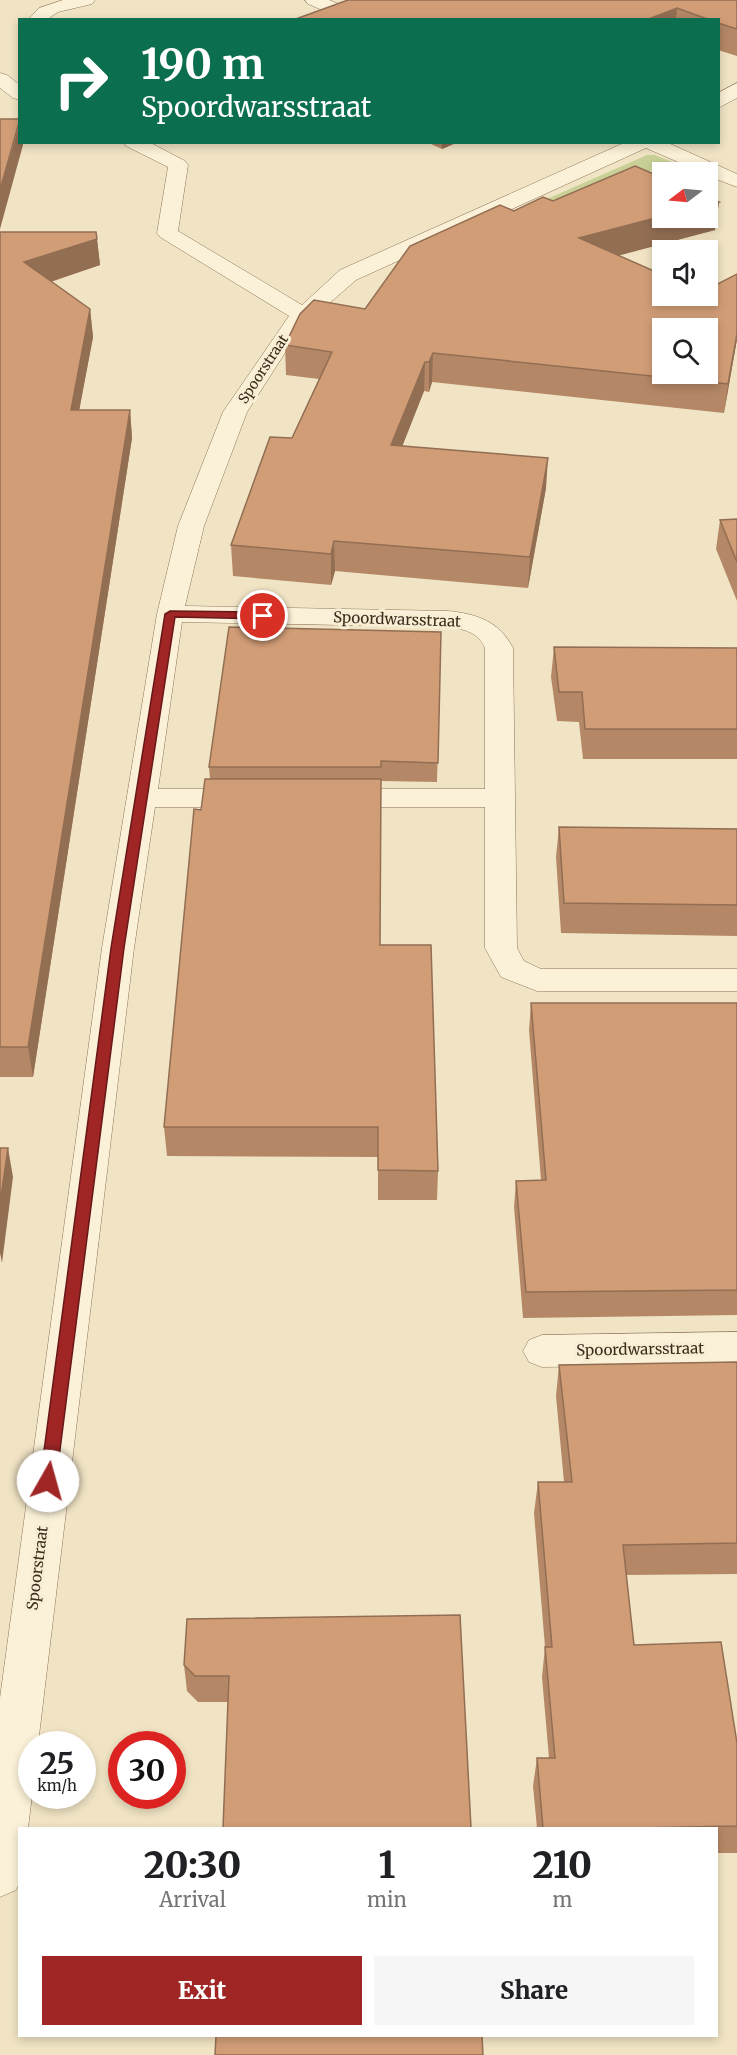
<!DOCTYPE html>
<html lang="en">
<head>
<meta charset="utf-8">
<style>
  body { margin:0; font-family:Merriweather,serif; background:#f6f6f6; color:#202124; height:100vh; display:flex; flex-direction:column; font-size:22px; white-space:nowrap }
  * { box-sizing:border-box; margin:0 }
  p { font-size:20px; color:#757577 }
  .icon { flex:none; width:33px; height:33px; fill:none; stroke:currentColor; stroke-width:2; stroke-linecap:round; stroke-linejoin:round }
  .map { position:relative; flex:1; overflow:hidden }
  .panel { position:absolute; left:18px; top:1827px; width:700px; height:210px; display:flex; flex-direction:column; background:#fff; border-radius:0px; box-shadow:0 3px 9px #0003 }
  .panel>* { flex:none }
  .banner { position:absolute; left:18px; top:18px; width:702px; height:126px; border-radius:0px; box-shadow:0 3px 9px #0003; background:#0b6e4f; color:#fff; overflow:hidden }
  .needle { width:39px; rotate:254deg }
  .fabs { position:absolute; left:652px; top:162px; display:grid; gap:12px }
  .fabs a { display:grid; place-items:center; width:66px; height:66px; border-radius:0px; background:#fff; box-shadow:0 3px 9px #0003; font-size:30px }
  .speed { position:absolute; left:18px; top:1731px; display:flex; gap:12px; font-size:30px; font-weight:700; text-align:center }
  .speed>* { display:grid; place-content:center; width:78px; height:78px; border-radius:50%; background:#fff; box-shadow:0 3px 9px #0003; line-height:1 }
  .speed small { font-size:15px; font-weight:400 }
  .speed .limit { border:9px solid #d22; background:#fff; color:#111 }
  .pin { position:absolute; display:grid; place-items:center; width:51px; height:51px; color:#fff; margin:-26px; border:3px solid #fff; border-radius:50%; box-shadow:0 2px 6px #0007 }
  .me { position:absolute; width:66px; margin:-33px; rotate:7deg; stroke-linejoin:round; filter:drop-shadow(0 0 4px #0008) }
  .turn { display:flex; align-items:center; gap:21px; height:126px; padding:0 24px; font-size:27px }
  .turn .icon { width:78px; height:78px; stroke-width:2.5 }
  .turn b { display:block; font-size:42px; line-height:51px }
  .eta { display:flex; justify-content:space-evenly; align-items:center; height:102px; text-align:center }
  .eta b { font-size:36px; font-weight:800; line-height:42px }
  .primary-button { display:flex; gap:12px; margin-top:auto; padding:12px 24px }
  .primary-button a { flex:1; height:69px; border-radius:0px; background:#a02525; color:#fff; font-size:24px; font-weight:800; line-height:69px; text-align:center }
  .primary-button a+a { background:#f6f6f6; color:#202124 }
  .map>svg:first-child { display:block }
  .green { fill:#c9d097 }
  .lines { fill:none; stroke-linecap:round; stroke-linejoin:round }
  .minor-casing { stroke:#8d7559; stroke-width:1 }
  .minor { fill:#fbf1d8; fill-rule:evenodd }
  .wall { fill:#b48766 }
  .shaded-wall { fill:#926e53 }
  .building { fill:#d19d77; stroke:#926e53; stroke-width:1.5; fill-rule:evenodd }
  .route { fill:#a02525; stroke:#681818; stroke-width:1.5 }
  .labels { text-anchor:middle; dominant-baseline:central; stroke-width:6; stroke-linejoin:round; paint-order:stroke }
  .far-street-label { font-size:14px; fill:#3c2c1e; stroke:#f8eed4 }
  .street-label { font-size:15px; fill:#3c2c1e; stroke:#f8eed4 }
</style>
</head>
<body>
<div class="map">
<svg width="737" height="2055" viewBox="0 0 737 2055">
  <rect width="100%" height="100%" fill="#f1e4c4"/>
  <path class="green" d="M 647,155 L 655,155 L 696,172 L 679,172 L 663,167 L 657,168 L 562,209 L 522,210 Z"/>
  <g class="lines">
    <g class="minor-casing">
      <path id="minor" d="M 63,0 L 95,0 L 92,4 L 58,12 L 46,20 L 28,20 L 39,8 Z
        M 305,0 L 329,0 L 368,16 L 370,20 L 346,20 L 308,4 Z
        M 0,73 L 7,75 L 20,85 L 20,100 L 13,98 L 0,88 Z
        M 737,83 L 737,98 L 718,108 L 718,93 Z
        M 124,142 L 149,142 L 185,161 L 188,165 L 178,231 L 302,305 L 340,270 L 626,142 L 666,142 L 737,174 L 737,187 L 708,176 L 708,172 L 701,172 L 646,148 L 356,280 L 301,328 L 247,412 L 204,526 L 185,606 L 448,611 C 477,614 499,621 513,648 L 517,948 L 524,961 L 541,969 L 737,969 L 737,991 L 537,991 L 501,977 L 485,948 L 485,807 L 335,807 L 325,805 L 320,798 L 325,791 L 335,789 L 485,789 L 485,648 C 478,632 464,629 448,627 L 182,622 L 158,789 L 247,789 L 257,791 L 262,798 L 257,805 L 247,807 L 155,807 L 134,948 L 38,1744 L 32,1744 L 32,1796 L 28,1828 L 20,1828 L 20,1882 L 16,1890 L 0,1897 L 0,1698 L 102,948 L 157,614 L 178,526 L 223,412 L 289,316 L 160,237 L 157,233 L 168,167 L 126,146 Z
        M 737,1332 L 737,1364 L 542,1367 L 529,1362 L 523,1351 L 529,1340 L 542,1335 Z"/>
    </g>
    <use href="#minor" class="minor"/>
  </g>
  <path class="wall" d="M 737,0 L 737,56 L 718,50 L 718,20 L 293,20 Z
    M 427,142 L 458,142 L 442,149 Z
    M 553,201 L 719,202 L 715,230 L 618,255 L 737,339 L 724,413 L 432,382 L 429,392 L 424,391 L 402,446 L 546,488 L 528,588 L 335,571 L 331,585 L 233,576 L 231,545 L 292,438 L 319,379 L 286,375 L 285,345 L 365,309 L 514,211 Z
    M 0,232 L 97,239 L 100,265 L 51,282 L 90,309 L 93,337 L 79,410 L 130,410 L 132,438 L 33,1077 L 0,1077 Z
    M 737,519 L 737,601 L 716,549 L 720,520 Z
    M 441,632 L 437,782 L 381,781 L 380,945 L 438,1171 L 437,1200 L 378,1200 L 378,1157 L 167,1156 L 164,1127 L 210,779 L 209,767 Z
    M 554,647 L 737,648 L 737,759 L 583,759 L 579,722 L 557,721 L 551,677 Z
    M 559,827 L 737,829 L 737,936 L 561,933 L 556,857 Z
    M 531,1003 L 737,1003 L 737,1315 L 523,1318 L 514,1207 L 516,1181 L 541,1180 L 529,1030 Z
    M 737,1362 L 737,1574 L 626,1575 L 634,1645 L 737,1743 L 737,1853 L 717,1853 L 717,1828 L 537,1828 L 533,1786 L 537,1758 L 549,1758 L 542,1677 L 545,1647 L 534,1513 L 538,1482 L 564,1482 L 556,1396 L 559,1365 Z
    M 187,1619 L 471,1828 L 228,1702 L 198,1702 L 187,1691 L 184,1665 Z"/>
  <path class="shaded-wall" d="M 677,8 L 676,20 L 646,20 Z
    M 20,122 L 20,142 L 23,142 L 23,145 L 0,229 L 0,190 Z
    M 442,142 L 458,142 L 442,149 Z
    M 719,202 L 715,230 L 576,267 L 579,238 L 663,216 L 663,218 L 708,218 L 708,204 Z
    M 97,239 L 100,265 L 28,289 L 24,262 Z
    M 90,309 L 93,337 L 74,438 L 71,410 Z
    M 737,334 L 737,339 L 724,413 L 728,384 Z
    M 433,353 L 432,382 L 429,392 L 429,362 Z
    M 425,362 L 424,391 L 391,475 L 391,445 Z
    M 130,410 L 132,438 L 33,1077 L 28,1047 Z
    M 548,458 L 546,488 L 528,588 L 530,557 Z
    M 334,541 L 335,571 L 331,585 L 331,554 Z
    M 8,1148 L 13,1177 L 2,1263 L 0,1253 L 0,1203 Z"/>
  <path class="building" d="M 348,0 L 737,0 L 737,29 L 718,23 L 718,20 L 710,20 L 677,8 L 646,20 L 293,20 Z
    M 0,119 L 20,119 L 0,190 Z
    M 635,166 L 663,178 L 663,216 L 579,238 L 663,275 L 663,296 L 708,296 L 708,289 L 737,274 L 737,334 L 728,384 L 433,353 L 429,362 L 425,362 L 391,445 L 548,458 L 530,557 L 334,541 L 331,554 L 231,545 L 270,437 L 292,438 L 332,352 L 285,345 L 300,314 L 314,300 L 365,309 L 410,246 L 500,205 L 514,211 L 543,197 L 553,201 ZM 663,328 L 708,328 L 708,374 L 663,374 Z
    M 708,197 L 719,202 L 708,204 Z
    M 0,232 L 96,232 L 97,239 L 24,262 L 90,309 L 71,410 L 130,410 L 28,1047 L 0,1047 Z
    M 737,519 L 737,562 L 720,520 Z
    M 229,627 L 441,632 L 438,763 L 381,761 L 381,767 L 209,767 Z
    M 554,647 L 737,648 L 737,729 L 585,729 L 582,692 L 559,692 Z
    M 205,779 L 381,779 L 380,945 L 431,945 L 438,1171 L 378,1170 L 378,1127 L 164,1127 L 194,809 L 201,810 Z
    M 559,827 L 737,829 L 737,905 L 564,903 Z
    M 531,1003 L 737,1003 L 737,1290 L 526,1292 L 516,1181 L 546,1180 Z
    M 0,1148 L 8,1148 L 0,1203 Z
    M 737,1362 L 737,1543 L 623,1545 L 634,1645 L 721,1642 L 737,1743 L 737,1826 L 640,1828 L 543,1828 L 537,1758 L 555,1758 L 545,1647 L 552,1647 L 538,1482 L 572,1482 L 559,1365 Z
    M 460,1615 L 471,1828 L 223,1828 L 229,1676 L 195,1676 L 184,1665 L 187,1619 Z
    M 216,2036 L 482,2036 L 483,2055 L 215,2055 Z"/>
  <path class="route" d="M 170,611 L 263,612 L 268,616 L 263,619 L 175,617 L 124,948 L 56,1481 L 54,1486 L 48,1489 L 42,1486 L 40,1481 L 111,948 L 165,614 Z"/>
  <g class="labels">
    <g class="far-street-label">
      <text transform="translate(263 369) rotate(-57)">Spoorstraat</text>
    </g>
    <g class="street-label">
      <text transform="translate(397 619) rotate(2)">Spoordwarsstraat</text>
      <text transform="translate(640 1349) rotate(-1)">Spoordwarsstraat</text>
      <text transform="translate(37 1568) rotate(-83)">Spoorstraat</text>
    </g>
  </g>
</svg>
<div class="fabs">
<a><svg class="needle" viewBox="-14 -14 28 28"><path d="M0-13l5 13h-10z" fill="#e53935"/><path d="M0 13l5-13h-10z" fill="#757577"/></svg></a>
<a><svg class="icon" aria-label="sound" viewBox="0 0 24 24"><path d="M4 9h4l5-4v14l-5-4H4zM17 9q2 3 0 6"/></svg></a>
<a><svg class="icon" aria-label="search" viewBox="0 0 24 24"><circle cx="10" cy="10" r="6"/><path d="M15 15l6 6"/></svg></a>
</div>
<div class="speed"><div>25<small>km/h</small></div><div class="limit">30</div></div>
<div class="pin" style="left:263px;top:616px;background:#d93025"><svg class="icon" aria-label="arrive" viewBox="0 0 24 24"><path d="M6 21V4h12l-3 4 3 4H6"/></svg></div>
<svg class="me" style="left:48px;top:1481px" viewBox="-20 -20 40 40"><circle r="19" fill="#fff"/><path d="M0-13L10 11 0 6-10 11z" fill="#a02525"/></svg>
<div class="banner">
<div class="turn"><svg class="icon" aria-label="right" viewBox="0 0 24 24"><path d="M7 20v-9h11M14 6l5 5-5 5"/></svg><div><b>190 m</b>Spoordwarsstraat</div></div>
</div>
<section class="panel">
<div class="eta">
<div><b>20:30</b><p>Arrival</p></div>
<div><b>1</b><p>min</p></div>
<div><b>210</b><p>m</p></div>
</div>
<div class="primary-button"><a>Exit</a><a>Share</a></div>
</section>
</div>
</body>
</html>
